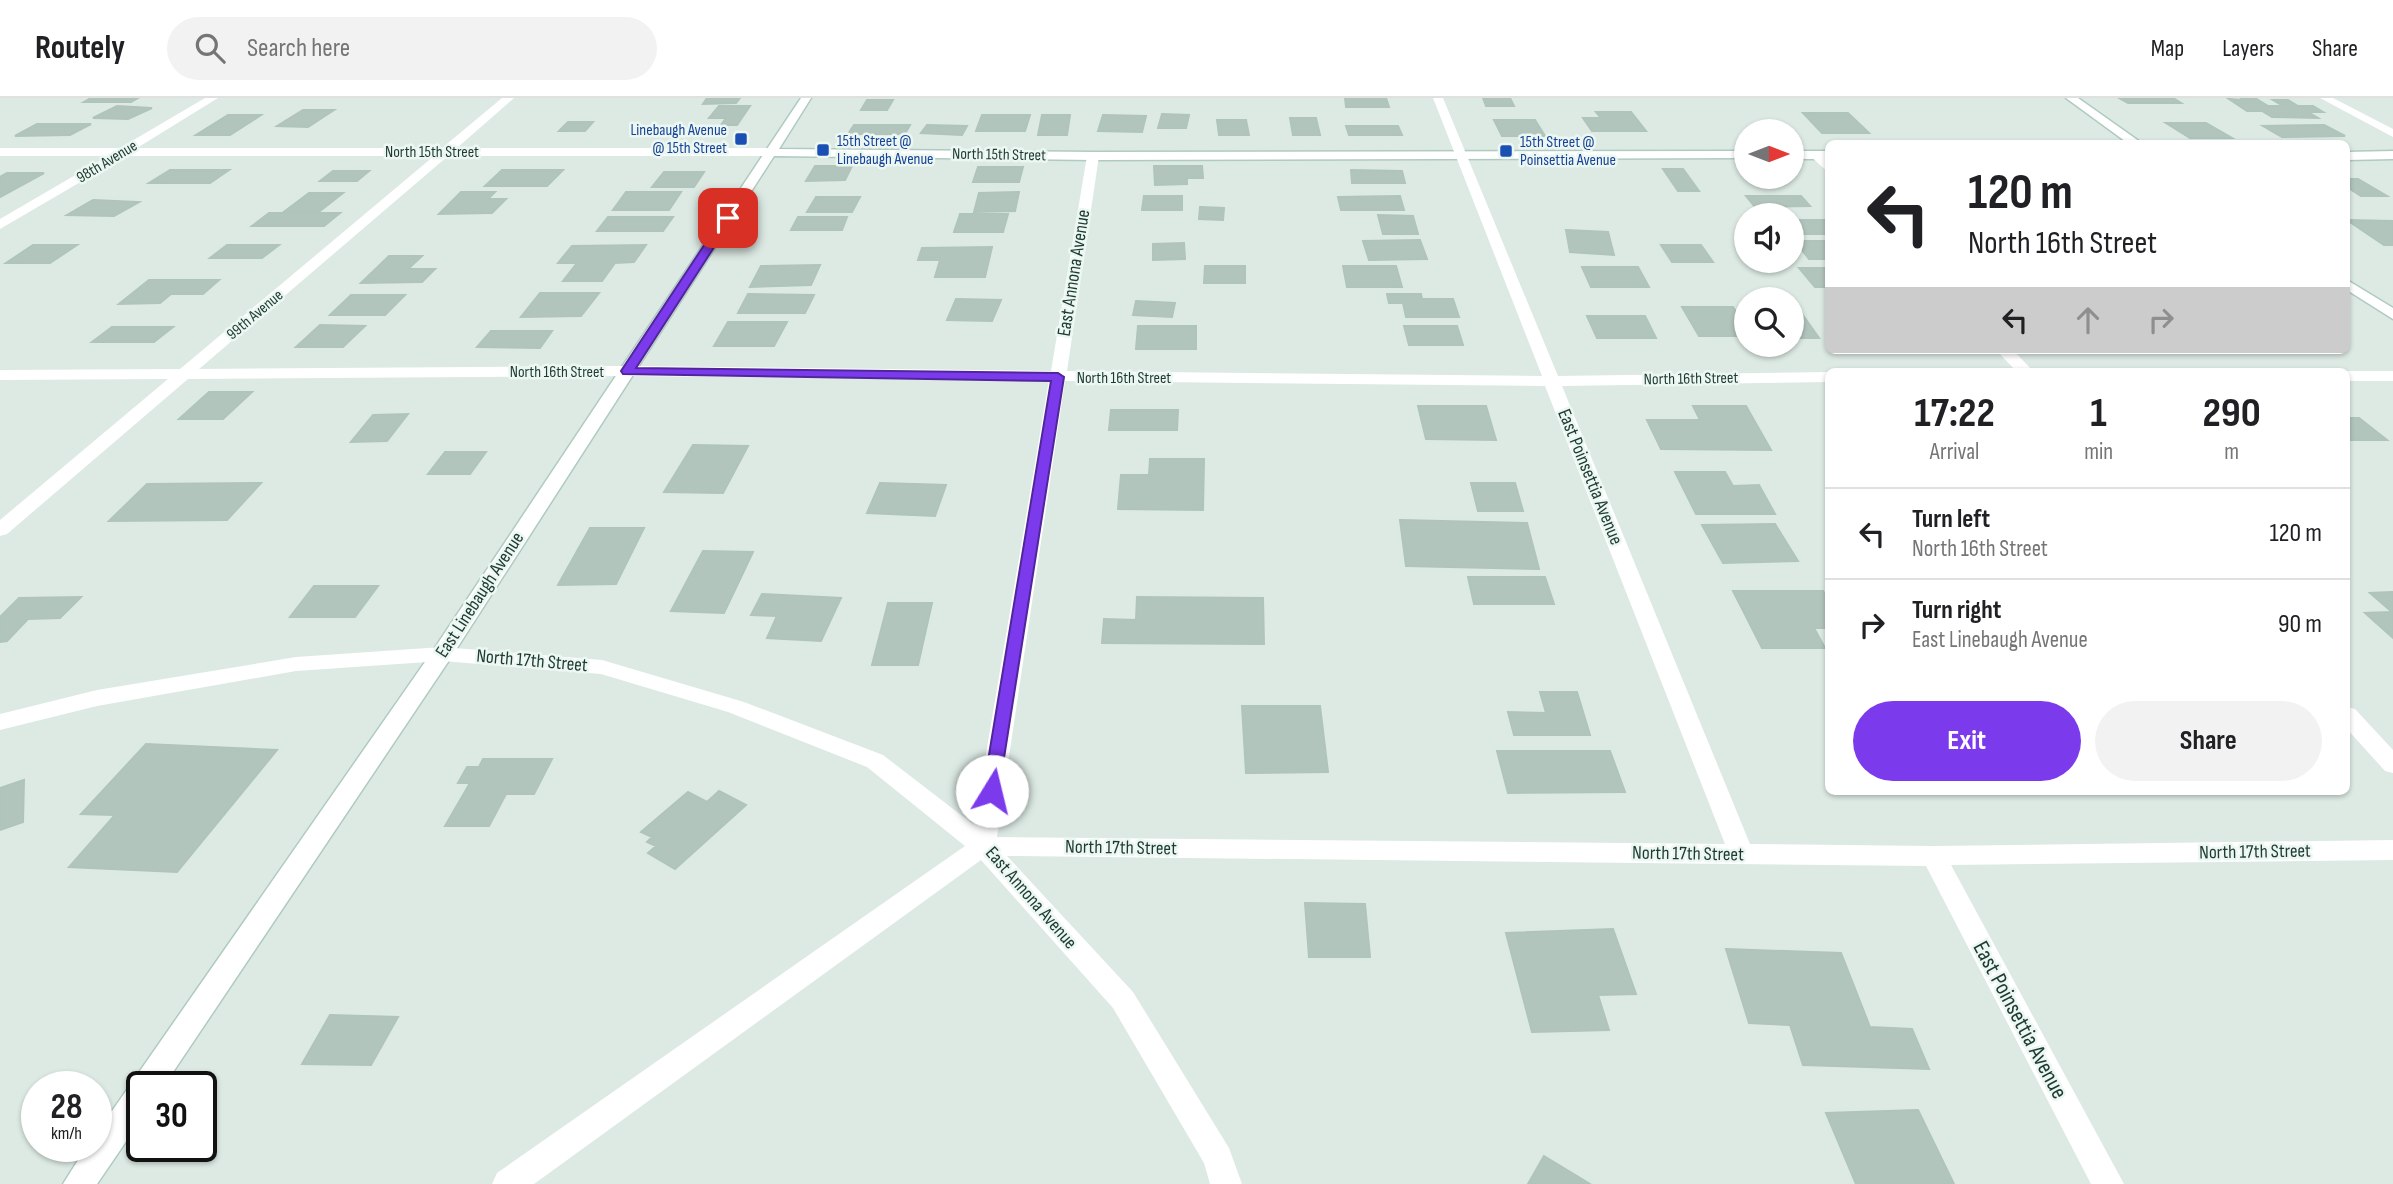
<!DOCTYPE html>
<html lang="en">
<head>
<meta charset="utf-8">
<style>
  body { margin:0; font-family:"Sofia Sans Condensed",sans-serif; background:#f2f2f2; color:#202124; height:100vh; display:flex; flex-direction:column; font-size:26px; white-space:nowrap }
  * { box-sizing:border-box; margin:0 }
  p { font-size:23px; color:#757577 }
  .icon { flex:none; width:38px; height:38px; fill:none; stroke:currentColor; stroke-width:2; stroke-linecap:round; stroke-linejoin:round }
  .map { position:relative; flex:1; overflow:hidden }
  .drawer { position:absolute; left:1825px; top:270px; width:525px; height:427px; display:flex; flex-direction:column; background:#fff; border-radius:10px; box-shadow:0 2px 5px #0004 }
  .drawer>* { flex:none }
  .top-card { position:absolute; left:1825px; top:42px; width:525px; height:214px; border-radius:10px; box-shadow:0 2px 5px #0004; background:#fff; color:#202124; overflow:hidden }
  .needle { width:46px; rotate:90deg }
  .tools { position:absolute; left:1734px; top:21px; display:grid; gap:14px }
  .tools a { display:grid; place-items:center; width:70px; height:70px; border-radius:50%; background:#fff; box-shadow:0 2px 5px #0004; font-size:35px }
  .speed { position:absolute; left:21px; top:973px; display:flex; gap:14px; font-size:35px; font-weight:700; text-align:center }
  .speed>* { display:grid; place-content:center; width:91px; height:91px; border-radius:50%; background:#fff; box-shadow:0 2px 5px #0004; line-height:1 }
  .speed small { font-size:18px; font-weight:400 }
  .speed .limit { border:4px solid #111; border-radius:10px; background:#fff; color:#111 }
  .pin { position:absolute; display:grid; place-items:center; width:60px; height:60px; color:#fff; margin:-30px; border-radius:14px; box-shadow:0 4px 10px #0006 }
  .me { position:absolute; width:77px; margin:-38px; rotate:9deg; stroke-linejoin:round; filter:drop-shadow(0 0 5px #0008) }
  .turn { display:flex; align-items:center; gap:24px; height:147px; padding:0 28px; font-size:32px }
  .turn .icon { width:91px; height:91px; stroke-width:2.5 }
  .turn b { display:block; font-size:49px; line-height:60px }
  .lanes { display:flex; align-items:center; height:66px; padding:0 28px; background:#0003; justify-content:center; gap:35px; direction:ltr }
  .lanes .off { opacity:.35 }
  .eta { display:flex; justify-content:space-evenly; align-items:center; height:119px; text-align:center }
  .eta b { font-size:42px; font-weight:700; line-height:49px }
  .button { display:flex; gap:14px; margin-top:auto; padding:14px 28px }
  .button a { flex:1; height:80px; border-radius:42px; background:#7c3aed; color:#fff; font-size:28px; font-weight:700; line-height:80px; text-align:center }
  .button a+a { background:#f2f2f2; color:#202124 }
  ul { padding:0; list-style:none }
  li { display:flex; align-items:center; gap:21px; height:91px; padding:0 28px; border-top:2px solid #e0e0e0 }
  li div { flex:1 }
  li b { display:block; font-size:26px }
  li em { font-style:normal }
  header { display:flex; align-items:center; gap:42px; box-sizing:border-box; height:98px; padding:0 35px; background:#fff; border-bottom:2px solid #e0e0e0 }
  header strong { font-size:33px }
  nav { display:flex; gap:38px; margin-inline-start:auto; font-size:24px }
  .search { width:490px; height:63px; background:#f2f2f2; display:flex; align-items:center; gap:18px; box-sizing:border-box; padding:0 24px; border-radius:38px; color:#757577; font-size:26px }
  .map>svg:first-child { display:block }
  .building { fill:#b2c5bd; stroke:#afc4bb; stroke-width:2 }
  .lines { fill:none; stroke-linecap:round; stroke-linejoin:round }
  .secondary-casing { stroke:#afcbc1; stroke-width:3 }
  .street { fill:#fff; fill-rule:evenodd }
  .secondary { fill:#fff; fill-rule:evenodd }
  .route { fill:#7c3aed; stroke:#51269a; stroke-width:2 }
  .transit-dot { fill:#1a4fb4; stroke:#edf7f2; stroke-width:2.5 }
  .labels { text-anchor:middle; dominant-baseline:central; stroke-width:5; stroke-linejoin:round; paint-order:stroke }
  .far-transit-label { font-size:16px; fill:#164399; stroke:#edf7f2; text-anchor:start }
  .far-street-label { font-size:16px; fill:#1d3a33; stroke:#edf7f2 }
  .street-label { font-size:19px; fill:#1d3a33; stroke:#edf7f2 }
  .near-street-label { font-size:23px; fill:#1d3a33; stroke:#edf7f2 }
</style>
</head>
<body>
<header>
<strong>Routely</strong>
<div class="search"><svg class="icon" aria-label="search" viewBox="0 0 24 24"><circle cx="10" cy="10" r="6"/><path d="M15 15l6 6"/></svg>Search here</div>
<nav><a>Map</a><a>Layers</a><a>Share</a></nav>
</header>
<div class="map">
<svg width="2393" height="1086" viewBox="0 0 2393 1086">
  <rect width="100%" height="100%" fill="#ddeae4"/>
  <path class="building" d="M 91,0 L 138,0 L 131,4 L 84,4 Z
    M 707,0 L 740,0 L 736,5 L 703,6 Z
    M 1345,0 L 1386,0 L 1389,9 L 1346,9 Z
    M 1483,0 L 1510,0 L 1514,8 L 1486,8 Z
    M 2119,0 L 2173,0 L 2181,5 L 2128,5 Z
    M 2241,0 L 2255,0 L 2268,8 L 2283,8 L 2273,2 L 2288,2 L 2298,8 L 2313,8 L 2323,14 L 2308,14 L 2318,20 L 2272,19 L 2262,13 L 2247,13 L 2229,1 L 2243,2 Z
    M 867,2 L 893,2 L 887,12 L 861,12 Z
    M 117,8 L 152,10 L 128,21 L 93,20 Z
    M 719,8 L 750,8 L 737,27 L 721,27 L 726,20 L 709,20 Z
    M 303,12 L 334,12 L 308,29 L 277,28 Z
    M 1596,14 L 1631,14 L 1646,33 L 1592,33 L 1583,20 L 1601,20 Z
    M 1803,15 L 1848,15 L 1869,35 L 1822,35 Z
    M 1162,16 L 1189,17 L 1186,30 L 1158,30 Z
    M 228,17 L 261,17 L 230,37 L 196,37 Z
    M 982,17 L 1030,17 L 1025,33 L 976,33 Z
    M 1042,17 L 1070,17 L 1067,37 L 1038,37 Z
    M 1103,17 L 1146,18 L 1142,34 L 1098,33 Z
    M 1290,20 L 1316,20 L 1320,37 L 1293,37 Z
    M 1217,22 L 1246,22 L 1249,37 L 1219,37 Z
    M 1494,22 L 1535,22 L 1545,38 L 1502,38 Z
    M 568,24 L 593,24 L 585,33 L 559,33 Z
    M 2166,25 L 2206,25 L 2232,40 L 2190,40 Z
    M 37,26 L 91,26 L 70,37 L 15,38 Z
    M 854,27 L 910,27 L 905,36 L 848,36 Z
    M 927,27 L 967,28 L 962,37 L 921,35 Z
    M 2324,27 L 2345,38 L 2282,39 L 2263,28 Z
    M 1346,28 L 1398,28 L 1402,37 L 1349,37 Z
    M 815,68 L 852,68 L 845,82 L 806,83 Z
    M 1154,68 L 1202,68 L 1203,80 L 1187,80 L 1187,86 L 1155,87 Z
    M 978,69 L 1023,69 L 1019,84 L 973,84 Z
    M 1663,71 L 1683,71 L 1699,93 L 1678,93 Z
    M 170,72 L 229,72 L 210,85 L 149,85 Z
    M 502,72 L 563,72 L 547,88 L 485,88 Z
    M 1351,72 L 1402,73 L 1405,85 L 1352,85 Z
    M 333,73 L 369,73 L 357,83 L 320,83 Z
    M 664,74 L 704,74 L 694,89 L 652,89 Z
    M 7,75 L 44,75 L 0,99 L 0,79 Z
    M 2347,81 L 2358,81 L 2387,98 L 2361,98 L 2347,89 Z
    M 461,94 L 495,94 L 488,101 L 506,101 L 492,115 L 439,116 Z
    M 626,94 L 681,94 L 669,112 L 613,112 Z
    M 1019,94 L 1015,113 L 974,114 L 979,95 Z
    M 309,95 L 343,95 L 320,113 L 285,113 Z
    M 1144,98 L 1182,98 L 1182,112 L 1142,112 Z
    M 1400,98 L 1404,112 L 1341,112 L 1338,99 Z
    M 1746,98 L 1801,98 L 1810,108 L 1755,109 Z
    M 816,99 L 860,99 L 852,114 L 807,114 Z
    M 93,102 L 139,104 L 114,118 L 67,117 Z
    M 1200,109 L 1224,110 L 1223,122 L 1199,121 Z
    M 269,115 L 340,115 L 324,128 L 252,128 Z
    M 960,116 L 1008,116 L 1003,134 L 954,134 Z
    M 1378,117 L 1413,118 L 1418,136 L 1383,136 Z
    M 608,119 L 673,119 L 663,133 L 597,133 Z
    M 798,119 L 847,119 L 842,132 L 791,132 Z
    M 1792,122 L 1827,122 L 1829,136 L 1792,136 Z
    M 2347,122 L 2393,123 L 2393,147 L 2384,147 Z
    M 1566,132 L 1608,134 L 1614,157 L 1570,154 Z
    M 1420,142 L 1427,161 L 1369,162 L 1363,143 Z
    M 1795,143 L 1829,143 L 1829,161 L 1809,161 Z
    M 1184,145 L 1185,161 L 1153,162 L 1153,146 Z
    M 33,147 L 77,147 L 50,165 L 6,165 Z
    M 227,147 L 279,147 L 262,160 L 210,160 Z
    M 646,147 L 634,164 L 615,165 L 602,183 L 563,183 L 577,165 L 558,165 L 572,148 Z
    M 1661,147 L 1701,147 L 1713,164 L 1672,164 Z
    M 992,149 L 985,179 L 935,179 L 940,162 L 918,162 L 922,150 Z
    M 389,158 L 422,158 L 408,171 L 435,171 L 422,184 L 361,185 Z
    M 820,167 L 811,187 L 750,189 L 761,168 Z
    M 1205,168 L 1245,168 L 1245,185 L 1204,185 Z
    M 1343,168 L 1396,168 L 1402,189 L 1347,189 Z
    M 1582,169 L 1638,169 L 1649,189 L 1591,189 Z
    M 1799,170 L 1829,170 L 1829,189 L 1815,189 Z
    M 149,182 L 219,182 L 203,196 L 171,196 L 160,205 L 119,206 Z
    M 540,195 L 599,195 L 581,218 L 521,219 Z
    M 748,196 L 814,197 L 805,215 L 738,215 Z
    M 1387,196 L 1421,196 L 1422,201 L 1453,201 L 1459,219 L 1406,219 L 1403,205 L 1389,205 Z
    M 351,197 L 405,197 L 385,217 L 330,217 Z
    M 956,201 L 1001,202 L 992,223 L 947,222 Z
    M 1136,203 L 1175,205 L 1172,219 L 1133,217 Z
    M 1682,209 L 1733,209 L 1746,230 L 1746,238 L 1699,238 Z
    M 1792,213 L 1800,213 L 1819,240 L 1792,240 Z
    M 1587,218 L 1645,218 L 1656,240 L 1597,240 Z
    M 728,224 L 787,224 L 774,248 L 714,248 Z
    M 320,227 L 365,228 L 343,249 L 296,249 Z
    M 1138,228 L 1196,228 L 1196,251 L 1136,251 Z
    M 1404,228 L 1457,228 L 1463,247 L 1409,247 Z
    M 112,229 L 173,229 L 154,244 L 92,244 Z
    M 491,233 L 552,233 L 540,250 L 477,249 Z
    M 209,294 L 252,294 L 223,321 L 179,321 Z
    M 1418,308 L 1486,308 L 1496,342 L 1426,341 Z
    M 1693,308 L 1746,308 L 1771,352 L 1661,351 L 1647,322 L 1700,322 Z
    M 1111,312 L 1178,312 L 1177,332 L 1109,332 Z
    M 408,316 L 387,343 L 351,344 L 373,317 Z
    M 2347,320 L 2359,320 L 2387,342 L 2347,342 Z
    M 693,347 L 748,348 L 723,395 L 664,394 Z
    M 445,354 L 486,354 L 470,376 L 428,376 Z
    M 1150,361 L 1204,361 L 1203,412 L 1118,411 L 1121,377 L 1149,377 Z
    M 1675,374 L 1725,374 L 1733,388 L 1759,387 L 1775,416 L 1696,416 Z
    M 261,385 L 227,422 L 109,423 L 147,386 Z
    M 880,385 L 946,387 L 935,418 L 867,415 Z
    M 1471,385 L 1515,385 L 1523,413 L 1478,413 Z
    M 1400,422 L 1527,425 L 1539,471 L 1406,468 Z
    M 1775,426 L 1798,463 L 1723,465 L 1702,427 Z
    M 590,430 L 644,430 L 616,486 L 558,487 Z
    M 703,453 L 753,454 L 724,515 L 671,513 Z
    M 1468,479 L 1545,479 L 1554,506 L 1474,506 Z
    M 314,488 L 378,488 L 355,519 L 290,519 Z
    M 1733,493 L 1823,493 L 1829,502 L 1829,530 L 1814,530 L 1825,550 L 1762,550 Z
    M 2393,494 L 2393,540 L 2365,515 L 2392,514 L 2370,495 Z
    M 762,496 L 841,500 L 821,543 L 767,540 L 777,518 L 751,517 Z
    M 81,499 L 60,520 L 28,521 L 7,543 L 0,544 L 0,519 L 19,500 Z
    M 1137,499 L 1263,500 L 1264,546 L 1102,545 L 1104,521 L 1136,522 Z
    M 888,505 L 932,505 L 918,567 L 872,567 Z
    M 1540,594 L 1577,594 L 1590,637 L 1514,637 L 1508,614 L 1546,615 Z
    M 1242,608 L 1320,608 L 1328,674 L 1246,675 Z
    M 146,646 L 277,652 L 177,774 L 69,769 L 115,717 L 81,716 Z
    M 1497,653 L 1610,653 L 1625,694 L 1508,695 Z
    M 483,661 L 552,661 L 534,696 L 506,696 L 489,728 L 445,728 L 470,685 L 458,685 L 467,669 L 479,669 Z
    M 24,682 L 23,724 L 0,732 L 0,690 Z
    M 719,693 L 746,707 L 675,771 L 648,755 L 656,748 L 647,744 L 652,739 L 641,734 L 688,694 L 707,704 Z
    M 1305,805 L 1365,806 L 1370,859 L 1309,859 Z
    M 1613,831 L 1636,896 L 1598,897 L 1609,932 L 1532,934 L 1506,835 Z
    M 1726,851 L 1841,855 L 1870,929 L 1912,931 L 1929,971 L 1803,967 L 1790,927 L 1749,925 Z
    M 330,917 L 398,919 L 371,967 L 302,966 Z
    M 1918,1012 L 1954,1086 L 1856,1086 L 1826,1015 Z
    M 1544,1058 L 1590,1086 L 1528,1086 Z"/>
  <g class="lines">
    <g class="secondary-casing">
      <path id="secondary" d="M 801,0 L 811,0 L 779,51 L 1093,54 L 1746,53 L 1746,60 L 1093,62 L 774,58 L 450,561 L 163,989 L 142,989 L 142,1020 L 97,1086 L 63,1086 L 87,1048 L 96,1048 L 96,1036 L 434,551 Z
        M 2066,0 L 2078,0 L 2143,46 L 2129,46 Z
        M 1792,53 L 1829,53 L 1829,61 L 1792,61 Z
        M 2393,53 L 2393,61 L 2347,62 L 2347,54 Z
        M 2347,182 L 2393,210 L 2393,221 L 2347,192 Z"/>
    </g>
    <path class="street" d="M 205,0 L 218,0 L 137,50 L 442,50 L 502,0 L 514,0 L 457,50 L 771,50 L 777,54 L 771,58 L 448,58 L 199,271 L 627,268 L 1051,273 L 1087,58 L 1093,54 L 1099,58 L 1067,273 L 1542,278 L 1433,0 L 1443,0 L 1558,278 L 1829,274 L 1829,284 L 1562,288 L 1750,746 L 1933,748 L 2393,742 L 2393,762 L 1951,767 L 2124,1086 L 2091,1086 L 1926,768 L 1007,758 L 1133,894 L 1229,1050 L 1242,1086 L 1210,1086 L 1204,1065 L 1113,910 L 981,762 L 534,1086 L 492,1086 L 497,1075 L 965,748 L 867,669 L 728,614 L 601,576 L 442,563 L 296,573 L 97,608 L 0,632 L 0,616 L 97,592 L 296,559 L 442,549 L 602,562 L 744,604 L 883,657 L 974,727 L 1049,282 L 627,278 L 188,281 L 7,436 L 0,438 L 0,422 L 168,281 L 0,282 L 0,272 L 180,271 L 434,58 L 125,58 L 0,131 L 0,121 L 108,58 L 0,58 L 0,50 L 120,50 ZM 1065,283 L 1545,288 L 1725,746 L 997,739 Z
      M 2320,0 L 2333,0 L 2393,31 L 2393,39 Z
      M 1815,53 L 1829,64 L 1829,75 L 1809,57 Z
      M 1996,252 L 2013,252 L 2033,273 L 2016,273 Z
      M 2347,273 L 2393,273 L 2393,283 L 2347,283 Z
      M 2347,609 L 2355,611 L 2393,652 L 2393,675 L 2385,673 L 2347,631 Z"/>
    <use href="#secondary" class="secondary"/>
  </g>
  <path class="route" d="M 724,117 L 733,120 L 636,270 L 1058,275 L 1064,279 L 998,698 L 985,698 L 983,693 L 1051,283 L 623,276 L 621,273 Z"/>
  <g class="transit-dot">
    <rect x="734" y="34" width="14" height="14" rx="3.5"/>
    <rect x="816" y="45" width="14" height="14" rx="3.5"/>
    <rect x="1499" y="46" width="14" height="14" rx="3.5"/>
  </g>
  <g class="labels">
    <g class="far-transit-label">
      <text x="727" y="32" text-anchor="end">Linebaugh Avenue<tspan x="727" dy="18">@ 15th Street</tspan></text>
      <text x="837" y="43">15th Street @<tspan x="837" dy="18">Linebaugh Avenue</tspan></text>
      <text x="1520" y="44">15th Street @<tspan x="1520" dy="18">Poinsettia Avenue</tspan></text>
    </g>
    <g class="far-street-label">
      <text x="432" y="54">North 15th Street</text>
      <text transform="translate(999 57) rotate(1)">North 15th Street</text>
      <text transform="translate(107 64) rotate(-31)">98th Avenue</text>
      <text transform="translate(255 217) rotate(-40)">99th Avenue</text>
      <text x="557" y="274">North 16th Street</text>
      <text x="1124" y="280">North 16th Street</text>
      <text transform="translate(1691 281) rotate(-1)">North 16th Street</text>
    </g>
    <g class="street-label">
      <text transform="translate(1074 175) rotate(-81)">East Annona Avenue</text>
      <text transform="translate(1590 379) rotate(68)">East Poinsettia Avenue</text>
      <text transform="translate(480 497) rotate(-57)">East Linebaugh Avenue</text>
      <text transform="translate(532 563) rotate(5)">North 17th Street</text>
      <text transform="translate(1121 750) rotate(1)">North 17th Street</text>
      <text transform="translate(2255 754) rotate(-1)">North 17th Street</text>
      <text transform="translate(1688 756) rotate(1)">North 17th Street</text>
      <text transform="translate(1031 800) rotate(49)">East Annona Avenue</text>
    </g>
    <g class="near-street-label">
      <text transform="translate(2020 922) rotate(62)">East Poinsettia Avenue</text>
    </g>
  </g>
</svg>
<div class="tools">
<a><svg class="needle" viewBox="-14 -14 28 28"><path d="M0-13l5 13h-10z" fill="#e53935"/><path d="M0 13l5-13h-10z" fill="#757577"/></svg></a>
<a><svg class="icon" aria-label="sound" viewBox="0 0 24 24"><path d="M4 9h4l5-4v14l-5-4H4zM17 9q2 3 0 6"/></svg></a>
<a><svg class="icon" aria-label="search" viewBox="0 0 24 24"><circle cx="10" cy="10" r="6"/><path d="M15 15l6 6"/></svg></a>
</div>
<div class="speed"><div>28<small>km/h</small></div><div class="limit">30</div></div>
<div class="pin" style="left:728px;top:120px;background:#d93025"><svg class="icon" aria-label="arrive" viewBox="0 0 24 24"><path d="M6 21V4h12l-3 4 3 4H6"/></svg></div>
<svg class="me" style="left:992px;top:693px" viewBox="-20 -20 40 40"><circle r="19" fill="#fff"/><path d="M0-13L10 11 0 6-10 11z" fill="#7c3aed"/></svg>
<div class="top-card">
<div class="turn"><svg class="icon" aria-label="left" viewBox="0 0 24 24"><path d="M17 20v-9H6M10 6l-5 5 5 5"/></svg><div><b>120 m</b>North 16th Street</div></div>
<div class="lanes"><svg class="icon" aria-label="left" viewBox="0 0 24 24"><path d="M17 20v-9H6M10 6l-5 5 5 5"/></svg><svg class="icon off" aria-label="ahead" viewBox="0 0 24 24"><path d="M12 20V5M6 11l6-6 6 6"/></svg><svg class="icon off" aria-label="right" viewBox="0 0 24 24"><path d="M7 20v-9h11M14 6l5 5-5 5"/></svg></div>
</div>
<section class="drawer">
<div class="eta">
<div><b>17:22</b><p>Arrival</p></div>
<div><b>1</b><p>min</p></div>
<div><b>290</b><p>m</p></div>
</div>
<ul>
<li><svg class="icon" aria-label="left" viewBox="0 0 24 24"><path d="M17 20v-9H6M10 6l-5 5 5 5"/></svg><div><b>Turn left</b><p>North 16th Street</p></div><em>120 m</em></li>
<li><svg class="icon" aria-label="right" viewBox="0 0 24 24"><path d="M7 20v-9h11M14 6l5 5-5 5"/></svg><div><b>Turn right</b><p>East Linebaugh Avenue</p></div><em>90 m</em></li>
</ul>
<div class="button"><a>Exit</a><a>Share</a></div>
</section>
</div>
</body>
</html>
